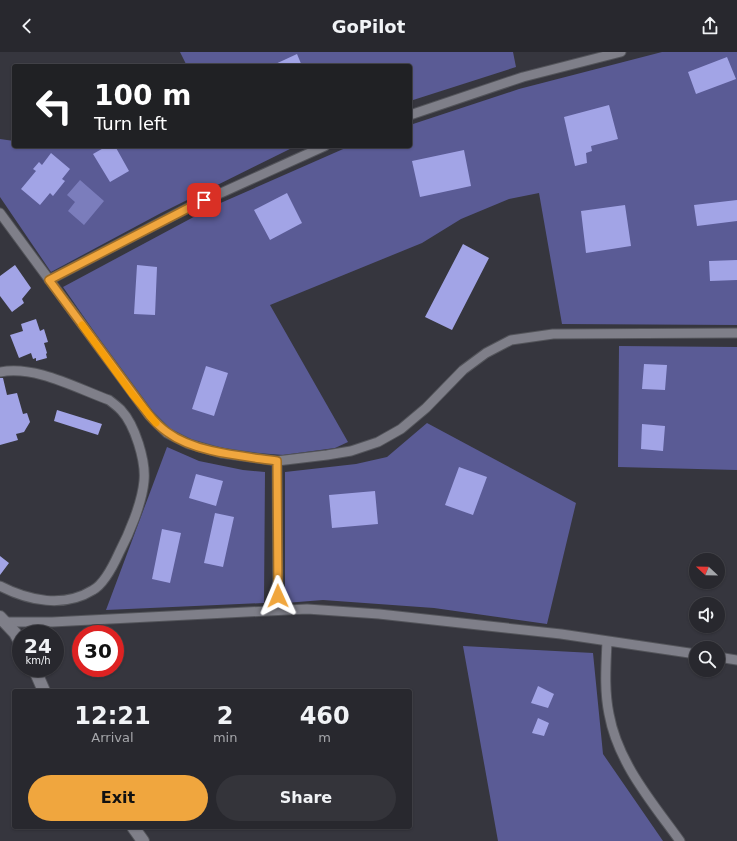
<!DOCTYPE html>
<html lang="en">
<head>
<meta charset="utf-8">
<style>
  body { margin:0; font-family:"DejaVu Sans",sans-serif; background:#34343a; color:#f1f3f6; height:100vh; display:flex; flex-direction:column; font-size:15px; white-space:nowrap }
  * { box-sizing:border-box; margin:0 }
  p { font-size:13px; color:#a5a6aa }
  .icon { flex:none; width:22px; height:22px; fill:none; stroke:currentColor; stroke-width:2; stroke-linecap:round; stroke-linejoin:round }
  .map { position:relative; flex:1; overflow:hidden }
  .panel { position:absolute; left:12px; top:637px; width:400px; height:140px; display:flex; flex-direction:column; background:#28282e; border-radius:4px; box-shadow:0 1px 3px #0004,0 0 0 1px #44444a }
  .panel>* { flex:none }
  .guide { position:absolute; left:12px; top:12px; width:400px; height:84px; border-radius:4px; box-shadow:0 1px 3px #0004,0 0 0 1px #44444a; background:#202124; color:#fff; overflow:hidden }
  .needle { width:26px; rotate:292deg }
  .buttons { position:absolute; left:689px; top:501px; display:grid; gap:8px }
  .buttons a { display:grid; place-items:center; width:36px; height:36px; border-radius:50%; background:#28282e; box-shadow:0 1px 3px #0004,0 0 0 1px #44444a; font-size:20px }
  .speed { position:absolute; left:12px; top:573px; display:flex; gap:8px; font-size:20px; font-weight:700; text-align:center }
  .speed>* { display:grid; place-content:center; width:52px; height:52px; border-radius:50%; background:#28282e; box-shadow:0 1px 3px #0004,0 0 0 1px #44444a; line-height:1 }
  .speed small { font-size:10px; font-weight:400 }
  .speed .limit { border:6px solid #d22; background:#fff; color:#111 }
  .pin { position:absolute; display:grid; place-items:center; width:34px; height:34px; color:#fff; margin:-17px; border-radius:8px; box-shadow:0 2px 6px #0006 }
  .me { position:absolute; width:44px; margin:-22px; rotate:359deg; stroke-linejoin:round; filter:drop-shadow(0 0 3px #0008) }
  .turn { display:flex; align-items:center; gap:14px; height:84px; padding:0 16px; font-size:18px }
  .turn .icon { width:52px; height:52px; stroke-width:2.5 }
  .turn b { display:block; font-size:28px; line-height:34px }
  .eta { display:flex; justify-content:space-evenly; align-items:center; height:68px; text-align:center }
  .eta b { font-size:24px; font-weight:800; line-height:28px }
  .button { display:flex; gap:8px; margin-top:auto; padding:8px 16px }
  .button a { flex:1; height:46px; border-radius:24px; background:#f0a63e; color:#111; font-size:16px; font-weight:800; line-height:46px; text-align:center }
  .button a+a { background:#34343a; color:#f1f3f6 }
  header { display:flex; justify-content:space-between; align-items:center; height:52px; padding:0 16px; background:#28282e; font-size:18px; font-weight:800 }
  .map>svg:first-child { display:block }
  .green { fill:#5a5b95 }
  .water { fill:#7b7dbc }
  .building { fill:#a2a4e6 }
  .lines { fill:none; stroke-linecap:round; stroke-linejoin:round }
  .street-casing { stroke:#53545a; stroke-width:11 }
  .secondary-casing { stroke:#53545a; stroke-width:14 }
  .street { stroke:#7f7f89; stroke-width:9 }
  .secondary { stroke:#7f7f89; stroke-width:12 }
  .route-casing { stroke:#9c6c28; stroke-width:10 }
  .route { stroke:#f0a63e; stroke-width:7 }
  .slow { stroke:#f59e0b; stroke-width:7 }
</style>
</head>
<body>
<header><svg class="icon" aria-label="back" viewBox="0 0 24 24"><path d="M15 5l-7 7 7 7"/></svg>GoPilot<svg class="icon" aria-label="share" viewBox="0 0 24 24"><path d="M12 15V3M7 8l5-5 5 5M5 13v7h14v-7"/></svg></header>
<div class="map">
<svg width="737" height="789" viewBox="0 0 737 789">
  <rect width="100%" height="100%" fill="#36363e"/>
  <path class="green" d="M 180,0 L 513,0 L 516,15 L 410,49 L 410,14 L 187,14 Z
    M 662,0 L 737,0 L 737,273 L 562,272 L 539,141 L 509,147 L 461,167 L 422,191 L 270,253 L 348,390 L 335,396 L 283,403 L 244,400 L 194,390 L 166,377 L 141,347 L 63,235 L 216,153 L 350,94 L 410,94 L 410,73 L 519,37 Z
    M 0,87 L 14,89 L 14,94 L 296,94 L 161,161 L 51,220 L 0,145 Z
    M 619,294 L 737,295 L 737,418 L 618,415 Z
    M 427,371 L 576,451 L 547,572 L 434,556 L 323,548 L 285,551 L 285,420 L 356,412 L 387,405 Z
    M 167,395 L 199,409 L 243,418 L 265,420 L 264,551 L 106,558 Z
    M 463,594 L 593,601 L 603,702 L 663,789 L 498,789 Z"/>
  <path class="water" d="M 80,128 L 104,149 L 84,173 L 68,159 L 75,150 L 67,143 Z"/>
  <path class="building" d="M 297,2 L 302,14 L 271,14 Z
    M 727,5 L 736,27 L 696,42 L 688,20 Z
    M 609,53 L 618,87 L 591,94 L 592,99 L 586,101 L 587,111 L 575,114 L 564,65 Z
    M 107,94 L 115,94 L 129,119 L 110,130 L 93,102 Z
    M 464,98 L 471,134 L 420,145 L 412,109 Z
    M 51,101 L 70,117 L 62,127 L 65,129 L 53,144 L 50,141 L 40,153 L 21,137 L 36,119 L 33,117 L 39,110 L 42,113 Z
    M 287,141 L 302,171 L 270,188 L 254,158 Z
    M 737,148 L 737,169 L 697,174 L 694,153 Z
    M 625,153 L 631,194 L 586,201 L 581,159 Z
    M 463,192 L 489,206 L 452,278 L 425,265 Z
    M 737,208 L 737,228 L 710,229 L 709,209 Z
    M 15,213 L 31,236 L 22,247 L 24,251 L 12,260 L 0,244 L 0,224 Z
    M 137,213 L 157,215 L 155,263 L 134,262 Z
    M 36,267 L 40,279 L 44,277 L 48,290 L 44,291 L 47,301 L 46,302 L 47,306 L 36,309 L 36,306 L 33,307 L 31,301 L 19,306 L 10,283 L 23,279 L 21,272 Z
    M 644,312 L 667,313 L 665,338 L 642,337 Z
    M 206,314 L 228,321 L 214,364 L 192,357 Z
    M 0,326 L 3,326 L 7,343 L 17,341 L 23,362 L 27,361 L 30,370 L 24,380 L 16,382 L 18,388 L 0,393 Z
    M 57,358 L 102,372 L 98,383 L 54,369 Z
    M 642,372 L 665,374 L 663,399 L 641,397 Z
    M 459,415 L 487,425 L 473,463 L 445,453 Z
    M 196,422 L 223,429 L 216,454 L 189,446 Z
    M 375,439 L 378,472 L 332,476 L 329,443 Z
    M 215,461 L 234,465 L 223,515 L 204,511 Z
    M 162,477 L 181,481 L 170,531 L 152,527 Z
    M 0,504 L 9,511 L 0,523 Z
    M 538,634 L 554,642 L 548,656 L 531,651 Z
    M 538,666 L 549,671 L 544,684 L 532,681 Z"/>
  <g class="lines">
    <g class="street-casing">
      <path id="street" d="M 410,63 L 523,25 L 621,0
        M 0,161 L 149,363 L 167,381 L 189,392 L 221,401 L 277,409 L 327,403 L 351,399 L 378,390 L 401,377 L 426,356 L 463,318 L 486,301 L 511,288 L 553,282 L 737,281
        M 49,228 L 190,155 L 325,94
        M 0,320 C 35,313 76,336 109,348 C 113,351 117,354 121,358 C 135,373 146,409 144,429 C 142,451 129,482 119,501 C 114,512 104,532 93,538 C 64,556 29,549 0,534
        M 277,409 L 278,558
        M 5,570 L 52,570 L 307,557 L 379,562 L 561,582 L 696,602
        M 607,589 C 606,613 604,638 609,662 C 618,711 652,750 680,789
        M 718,605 L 737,608"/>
    </g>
    <g class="secondary-casing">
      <path id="secondary" d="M 0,565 L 15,581 L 21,592
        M 34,616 L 44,639
        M 133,775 L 143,789"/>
    </g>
    <use href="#street" class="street"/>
    <use href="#secondary" class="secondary"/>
  </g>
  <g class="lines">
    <g class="route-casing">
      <path id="route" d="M 204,148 L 49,228 L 149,363 C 154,369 160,375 167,380 C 195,401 243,404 277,409 L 278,544"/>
    </g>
    <use href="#route" class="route"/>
    <path class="slow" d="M 82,273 L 132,342 L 156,371"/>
  </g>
</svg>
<div class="buttons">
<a><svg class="needle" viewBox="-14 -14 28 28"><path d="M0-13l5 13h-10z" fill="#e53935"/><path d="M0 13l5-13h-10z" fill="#a5a6aa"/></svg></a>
<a><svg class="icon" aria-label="sound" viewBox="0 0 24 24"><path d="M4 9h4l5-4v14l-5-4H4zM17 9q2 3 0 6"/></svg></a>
<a><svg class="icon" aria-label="search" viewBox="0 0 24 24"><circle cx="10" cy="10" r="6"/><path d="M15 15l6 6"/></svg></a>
</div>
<div class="speed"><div>24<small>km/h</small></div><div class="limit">30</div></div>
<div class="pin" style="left:204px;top:148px;background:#d93025"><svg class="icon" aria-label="arrive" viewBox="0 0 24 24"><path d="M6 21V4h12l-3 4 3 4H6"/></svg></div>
<svg class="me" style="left:278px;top:544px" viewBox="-20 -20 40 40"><path d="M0-17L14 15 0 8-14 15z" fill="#f0a63e" stroke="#fff" stroke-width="4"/></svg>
<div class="guide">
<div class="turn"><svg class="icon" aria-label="left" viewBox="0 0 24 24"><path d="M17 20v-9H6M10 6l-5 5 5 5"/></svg><div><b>100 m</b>Turn left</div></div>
</div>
<section class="panel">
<div class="eta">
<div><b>12:21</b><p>Arrival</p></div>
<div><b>2</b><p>min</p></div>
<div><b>460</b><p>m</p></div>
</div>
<div class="button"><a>Exit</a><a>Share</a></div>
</section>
</div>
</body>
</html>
